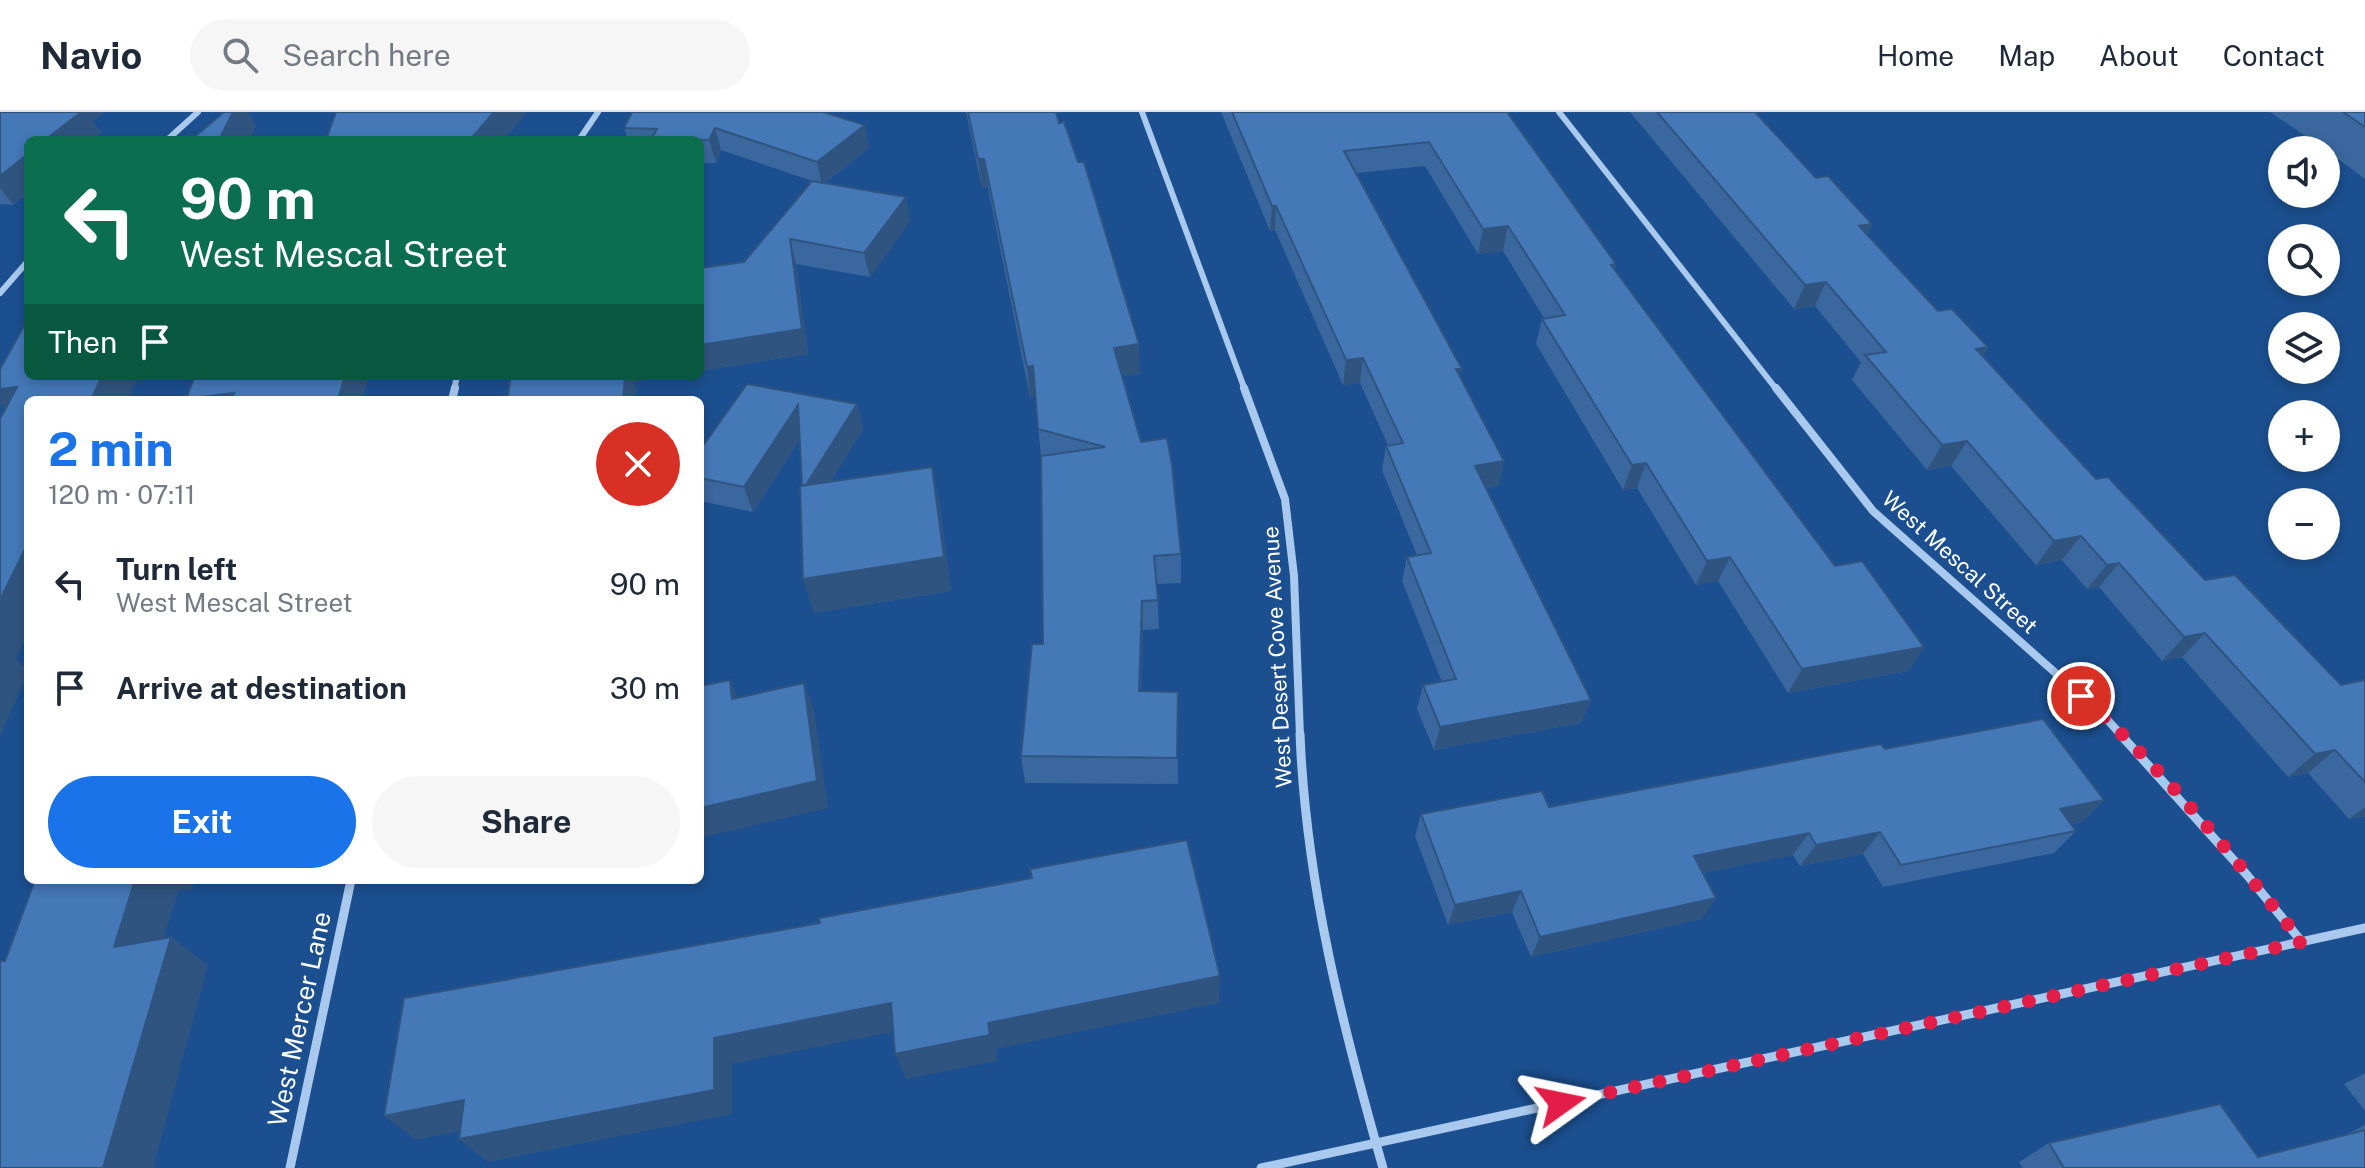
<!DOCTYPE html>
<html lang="en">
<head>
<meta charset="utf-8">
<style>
  body { margin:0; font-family:"Public Sans",sans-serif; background:#f6f6f7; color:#1f2937; height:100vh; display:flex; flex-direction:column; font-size:30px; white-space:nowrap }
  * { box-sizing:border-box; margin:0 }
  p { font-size:26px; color:#747a83 }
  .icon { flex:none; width:44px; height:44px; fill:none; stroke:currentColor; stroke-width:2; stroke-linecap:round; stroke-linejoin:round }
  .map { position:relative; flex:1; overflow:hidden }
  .side { position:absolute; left:24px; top:284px; width:680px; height:488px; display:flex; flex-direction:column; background:#fff; border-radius:12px; box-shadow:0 4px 12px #0003 }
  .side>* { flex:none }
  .guide { position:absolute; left:24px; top:24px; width:680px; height:244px; border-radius:12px; box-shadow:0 4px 12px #0003; background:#0b6e4f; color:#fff; overflow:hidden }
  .fabs { position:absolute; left:2268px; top:24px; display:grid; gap:16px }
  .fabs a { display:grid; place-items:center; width:72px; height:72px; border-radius:50%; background:#fff; box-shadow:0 4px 12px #0003; font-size:40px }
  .pin { position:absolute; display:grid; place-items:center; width:68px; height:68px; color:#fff; margin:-34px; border:4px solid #fff; border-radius:50%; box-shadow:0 2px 8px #0007 }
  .me { position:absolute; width:88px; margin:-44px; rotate:78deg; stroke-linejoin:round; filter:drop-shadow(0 0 6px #0008) }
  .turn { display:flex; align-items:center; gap:28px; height:168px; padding:0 24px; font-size:36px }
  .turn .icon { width:104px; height:104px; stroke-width:2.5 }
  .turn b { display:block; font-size:56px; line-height:68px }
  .then { display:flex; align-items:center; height:76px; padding:0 24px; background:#0003; gap:16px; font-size:30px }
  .round { display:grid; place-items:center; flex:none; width:84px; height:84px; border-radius:42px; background:#f6f6f7 }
  .summary { display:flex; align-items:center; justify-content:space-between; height:136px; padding:0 24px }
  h1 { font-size:48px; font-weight:700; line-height:60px; color:#1a73e8 }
  .cta { display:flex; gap:16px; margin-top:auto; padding:16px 24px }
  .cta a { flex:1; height:92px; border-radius:48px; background:#1a73e8; color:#fff; font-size:32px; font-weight:700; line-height:92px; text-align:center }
  .cta a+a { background:#f6f6f7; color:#1f2937 }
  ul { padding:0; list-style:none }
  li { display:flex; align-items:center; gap:24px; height:104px; padding:0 24px }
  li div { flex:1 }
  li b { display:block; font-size:30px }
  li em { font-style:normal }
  header { display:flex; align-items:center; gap:48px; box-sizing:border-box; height:112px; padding:0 40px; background:#fff; border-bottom:2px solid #e0e1e3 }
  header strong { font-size:38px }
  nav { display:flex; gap:44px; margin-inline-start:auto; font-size:28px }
  .search { width:560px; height:72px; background:#f6f6f7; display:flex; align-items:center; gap:20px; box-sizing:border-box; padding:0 28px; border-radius:44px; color:#747a83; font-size:30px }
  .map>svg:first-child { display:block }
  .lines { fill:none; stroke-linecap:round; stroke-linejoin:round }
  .minor-far2 { stroke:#a9c9ee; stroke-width:6 }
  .minor-far1 { stroke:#a9c9ee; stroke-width:8 }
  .minor { stroke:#a9c9ee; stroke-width:9 }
  .wall { fill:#3a679d }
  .shaded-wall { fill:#305480 }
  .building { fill:#4478b7; stroke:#305480; stroke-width:2 }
  .route { stroke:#e11d48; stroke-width:14; stroke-dasharray:0 25.2 }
  .labels { text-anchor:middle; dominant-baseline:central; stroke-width:6; stroke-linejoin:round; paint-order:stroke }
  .street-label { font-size:22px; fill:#fff; stroke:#1b4f8f }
  .near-street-label { font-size:26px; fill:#fff; stroke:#1b4f8f }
</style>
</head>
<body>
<header>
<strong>Navio</strong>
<div class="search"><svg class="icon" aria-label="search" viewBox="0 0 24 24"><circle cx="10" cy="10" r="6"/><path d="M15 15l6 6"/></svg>Search here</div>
<nav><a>Home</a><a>Map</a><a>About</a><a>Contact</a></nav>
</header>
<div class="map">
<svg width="2365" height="1056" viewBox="0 0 2365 1056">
  <rect width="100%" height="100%" fill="#1b4f8f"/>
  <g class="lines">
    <path class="minor-far2" d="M 1142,0 L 1245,278
      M 1559,0 L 1777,278
      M 167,28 L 198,0
      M 579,28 L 598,0
      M 0,181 L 28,149
      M 454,278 L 457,264"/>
    <path class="minor-far1" d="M 1244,276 L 1285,387 L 1294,464 L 1300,624
      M 1776,276 L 1873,399 L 2104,604 L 2122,624
      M 452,288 L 455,276"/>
    <path class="minor" d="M 1300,622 C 1306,772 1342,912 1383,1056
      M 2120,622 L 2247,763 L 2302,830
      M 290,1056 L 351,768
      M 1261,1056 L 2365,816"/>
  </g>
  <path class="wall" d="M 0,0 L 93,9 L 101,21 L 13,93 L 0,92 Z
    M 632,0 L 869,36 L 825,71 L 910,109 L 870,165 L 796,152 L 808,242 L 700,259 L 700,156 L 744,150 L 812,69 L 721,38 L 716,51 L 700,51 L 700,28 L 628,28 L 624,16 Z
    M 966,0 L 1056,0 L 1140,262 L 1122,264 L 1141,330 L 1181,442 L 1181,471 L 1157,472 L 1159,517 L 1143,518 L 1141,580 L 1178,580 L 1178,672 L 1025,671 L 1021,644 L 1043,532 L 1041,344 L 1035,284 L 1030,285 L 988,76 L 982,76 Z
    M 1221,0 L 1507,0 L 1616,152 L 1614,157 L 1835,454 L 1924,535 L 1908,559 L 1788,581 L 1718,469 L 1696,473 L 1637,376 L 1623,378 L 1536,232 L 1542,207 L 1544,206 L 1503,139 L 1478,142 L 1425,54 L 1357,61 L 1460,266 L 1504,349 L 1498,374 L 1486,376 L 1591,588 L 1581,611 L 1434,638 L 1417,597 L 1423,573 L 1442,570 L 1402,469 L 1407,445 L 1417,443 L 1382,358 L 1386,334 L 1388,333 L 1360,271 L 1343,273 L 1275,118 L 1270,119 Z
    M 1630,0 L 1755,0 L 1816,66 L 1872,112 L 1867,123 L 1938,199 L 1988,235 L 1983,244 L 2096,367 L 2205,468 L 2341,573 L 2365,568 L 2365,704 L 2349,707 L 2308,661 L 2288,665 L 2182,545 L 2162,549 L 2099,475 L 2087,477 L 2062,448 L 2036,453 L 1951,354 L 1927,358 L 1852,268 L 1861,250 L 1815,194 L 1794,197 Z
    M 2270,0 L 2365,0 L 2365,67 L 2326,38 Z
    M 857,292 L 863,317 L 831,369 L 932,355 L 939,389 L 951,479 L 814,501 L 802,373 L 800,327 L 753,400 L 700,389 L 700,338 Z
    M 1885,637 L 2104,688 L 2082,710 L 2071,712 L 2076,719 L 2054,741 L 1883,775 L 1863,742 L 1800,754 L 1793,743 L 1703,761 L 1702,807 L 1531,845 L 1512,800 L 1448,813 L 1415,724 L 1421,702 L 1549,695 Z
    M 2365,961 L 2365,999 L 2344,972 Z
    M 2365,1013 L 2365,1056 L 2023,1056 L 2019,1050 L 2049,1031 L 2258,1045 L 2343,1024 Z"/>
  <path class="shaded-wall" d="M 67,0 L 105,0 L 93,9 L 101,21 L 92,28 L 45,28 Z
    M 233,0 L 248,0 L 256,14 L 250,28 L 219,28 Z
    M 494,0 L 527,0 L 504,28 L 470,28 Z
    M 865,13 L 869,36 L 822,73 L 817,50 Z
    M 715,16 L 721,38 L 716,51 L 709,28 Z
    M 28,42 L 28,80 L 13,93 L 0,76 L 0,64 Z
    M 978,47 L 984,47 L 988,76 L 982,76 Z
    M 906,85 L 910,109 L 870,165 L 864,141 Z
    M 1272,94 L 1276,94 L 1275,118 L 1270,119 Z
    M 1872,112 L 1861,136 L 1859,114 Z
    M 1508,114 L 1503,139 L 1478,142 L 1483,117 Z
    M 790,127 L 796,152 L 808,242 L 700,259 L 700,233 Z
    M 1826,170 L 1815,194 L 1794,197 L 1805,173 Z
    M 1139,232 L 1140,262 L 1116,265 L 1114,236 Z
    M 1988,235 L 1974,260 L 1976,237 Z
    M 1363,246 L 1360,271 L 1343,273 L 1346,248 Z
    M 1033,254 L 1036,284 L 1030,285 L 1027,255 Z
    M 1456,257 L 1462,257 L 1457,282 Z
    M 102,264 L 138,264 L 128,288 L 91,288 Z
    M 345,264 L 369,264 L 363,288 L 338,288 Z
    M 616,264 L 672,264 L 634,270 L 636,276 L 635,288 L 623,288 Z
    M 17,275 L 14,308 L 0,292 L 0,277 Z
    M 234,281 L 239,288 L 186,287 Z
    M 857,292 L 863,317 L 810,403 L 802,379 Z
    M 798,293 L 806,318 L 753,400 L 744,375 Z
    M 1967,329 L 1951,354 L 1927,358 L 1942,333 Z
    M 1504,349 L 1498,374 L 1470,379 L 1475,354 Z
    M 1646,351 L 1637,376 L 1623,378 L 1632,353 Z
    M 932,355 L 939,389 L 951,479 L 814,501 L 803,467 Z
    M 2081,424 L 2062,448 L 2036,453 L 2054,429 Z
    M 28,431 L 28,520 L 16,547 L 28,558 L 28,560 L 0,625 L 0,488 Z
    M 1730,445 L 1718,469 L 1696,473 L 1707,449 Z
    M 2119,451 L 2099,475 L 2087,477 L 2107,453 Z
    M 1142,489 L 1143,518 L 1140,607 L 1139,579 Z
    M 2205,521 L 2182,545 L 2162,549 L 2184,525 Z
    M 1924,535 L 1908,559 L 1788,581 L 1802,557 Z
    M 730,568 L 742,597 L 732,587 Z
    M 804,571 L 814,599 L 828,696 L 700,726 L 700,696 Z
    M 1591,588 L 1581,611 L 1434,638 L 1440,615 Z
    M 2335,638 L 2308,661 L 2288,665 L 2315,642 Z
    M 2104,688 L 2082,710 L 2038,719 L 2060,697 Z
    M 2365,695 L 2365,704 L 2349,707 Z
    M 1880,720 L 1863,742 L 1800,754 L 1816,733 Z
    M 1809,721 L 1793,743 L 1682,765 L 1694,744 Z
    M 135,768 L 194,768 L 192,777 L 178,779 L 153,863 L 114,835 Z
    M 1521,779 L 1512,800 L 1448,813 L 1455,793 Z
    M 1716,786 L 1702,807 L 1531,845 L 1540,825 Z
    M 171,825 L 208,853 L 153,1056 L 103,1056 Z
    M 1220,864 L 1219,891 L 996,937 L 997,949 L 906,967 L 895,942 L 988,911 Z
    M 891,891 L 902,918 L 732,952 L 732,1002 L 488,1050 L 459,1027 L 714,926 Z
    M 464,988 L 493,1012 L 416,1028 L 384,1004 Z"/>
  <path class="building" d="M 0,0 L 81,0 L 45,28 L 28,28 L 28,42 L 0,64 Z
    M 224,0 L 233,0 L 219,28 L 191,28 Z
    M 336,0 L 494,0 L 470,28 L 326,28 Z
    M 632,0 L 823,0 L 865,13 L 817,50 L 715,16 L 709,28 L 651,27 L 657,17 L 624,16 Z
    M 968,0 L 1056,0 L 1059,11 L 1064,10 L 1078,50 L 1084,50 L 1139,232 L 1114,236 L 1141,330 L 1167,326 L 1172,353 L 1181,442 L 1154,444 L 1158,488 L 1142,489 L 1139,579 L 1178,580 L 1177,646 L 1021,644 L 1032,532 L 1043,532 L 1041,344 L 1105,335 L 1038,317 L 1033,254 L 1027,255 L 984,47 L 978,47 Z
    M 1232,0 L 1507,0 L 1616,152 L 1611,153 L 1835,454 L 1862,449 L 1924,535 L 1802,557 L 1730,445 L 1707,449 L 1646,351 L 1632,353 L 1542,207 L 1565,203 L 1508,114 L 1483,117 L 1429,30 L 1344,39 L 1462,257 L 1456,257 L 1504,349 L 1475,354 L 1591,588 L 1440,615 L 1423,573 L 1456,567 L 1407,445 L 1431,441 L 1386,334 L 1403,331 L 1363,246 L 1346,248 L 1276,94 L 1272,94 Z
    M 1657,0 L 1755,0 L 1816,66 L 1828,64 L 1872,112 L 1859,114 L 1938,199 L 1952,197 L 1988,235 L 1976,237 L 2096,367 L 2108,365 L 2205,468 L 2235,463 L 2341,573 L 2365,568 L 2365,670 L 2335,638 L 2315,642 L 2205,521 L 2184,525 L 2119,451 L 2107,453 L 2081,424 L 2054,429 L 1967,329 L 1942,333 L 1865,243 L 1886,240 L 1826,170 L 1805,173 Z
    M 2343,0 L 2365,0 L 2365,15 Z
    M 812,69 L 906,85 L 864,141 L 790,127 L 802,217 L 700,233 L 700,156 L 744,150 Z
    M 28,207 L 28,264 L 102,264 L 91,288 L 28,288 L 28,431 L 0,488 L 0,307 L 17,275 L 0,277 L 0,257 Z
    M 195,264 L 345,264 L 338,288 L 231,288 L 234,281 L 186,287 Z
    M 511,264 L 625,264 L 623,288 L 507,288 Z
    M 747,272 L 857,292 L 806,373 L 802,373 L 798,293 L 744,375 L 700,366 L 700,338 Z
    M 932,355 L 944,445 L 803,467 L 800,374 Z
    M 730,568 L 732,587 L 804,571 L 817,669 L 700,696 L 700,574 Z
    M 2043,607 L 2104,688 L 2060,697 L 2076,719 L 1901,753 L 1880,720 L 1816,733 L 1809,721 L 1694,744 L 1716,786 L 1540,825 L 1521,779 L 1455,793 L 1421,702 L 1542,679 L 1549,695 L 1881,632 L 1885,637 Z
    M 1187,728 L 1220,864 L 988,911 L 990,923 L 895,942 L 891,891 L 714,926 L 714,978 L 459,1027 L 464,988 L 384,1004 L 404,886 L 820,811 L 819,806 L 1032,766 L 1030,757 Z
    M 35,768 L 135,768 L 114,835 L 171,825 L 103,1056 L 0,1056 L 0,849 L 5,849 Z
    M 2220,992 L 2258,1045 L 2365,1018 L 2365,1056 L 2064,1056 L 2049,1031 Z"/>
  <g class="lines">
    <path class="route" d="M 1561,991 L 2302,830 C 2233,745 2163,656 2081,584"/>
  </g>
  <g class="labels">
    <g class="street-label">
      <text transform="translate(1960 450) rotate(42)">West Mescal Street</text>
      <text transform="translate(1277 545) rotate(-93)">West Desert Cove Avenue</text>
    </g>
    <g class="near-street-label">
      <text transform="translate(299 907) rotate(-78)">West Mercer Lane</text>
    </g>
  </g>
</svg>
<div class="fabs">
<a><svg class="icon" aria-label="sound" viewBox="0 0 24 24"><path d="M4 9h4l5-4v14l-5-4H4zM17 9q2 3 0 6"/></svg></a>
<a><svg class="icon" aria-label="search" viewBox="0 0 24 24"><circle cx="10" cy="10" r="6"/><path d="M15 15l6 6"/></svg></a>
<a><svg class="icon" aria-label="layers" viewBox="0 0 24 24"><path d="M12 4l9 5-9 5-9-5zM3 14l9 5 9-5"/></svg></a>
<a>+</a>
<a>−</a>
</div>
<div class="pin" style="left:2081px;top:584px;background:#d93025"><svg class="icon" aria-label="arrive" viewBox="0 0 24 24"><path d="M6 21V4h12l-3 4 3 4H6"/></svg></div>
<svg class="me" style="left:1561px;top:991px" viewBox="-20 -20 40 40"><path d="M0-17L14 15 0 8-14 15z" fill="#e11d48" stroke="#fff" stroke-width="4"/></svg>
<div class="guide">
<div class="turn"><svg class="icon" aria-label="left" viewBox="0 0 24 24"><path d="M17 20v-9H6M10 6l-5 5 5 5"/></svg><div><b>90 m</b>West Mescal Street</div></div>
<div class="then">Then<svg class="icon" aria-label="arrive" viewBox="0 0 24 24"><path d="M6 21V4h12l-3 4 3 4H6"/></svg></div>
</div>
<section class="side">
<div class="summary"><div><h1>2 min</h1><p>120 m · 07:11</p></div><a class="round" style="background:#d93025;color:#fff"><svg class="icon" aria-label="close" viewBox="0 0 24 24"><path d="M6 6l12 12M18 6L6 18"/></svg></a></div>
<ul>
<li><svg class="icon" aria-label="left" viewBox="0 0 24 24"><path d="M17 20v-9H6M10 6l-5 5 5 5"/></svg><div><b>Turn left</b><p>West Mescal Street</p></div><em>90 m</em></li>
<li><svg class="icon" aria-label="arrive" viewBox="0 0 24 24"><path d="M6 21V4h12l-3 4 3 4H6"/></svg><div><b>Arrive at destination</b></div><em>30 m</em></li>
</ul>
<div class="cta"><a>Exit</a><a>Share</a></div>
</section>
</div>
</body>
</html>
